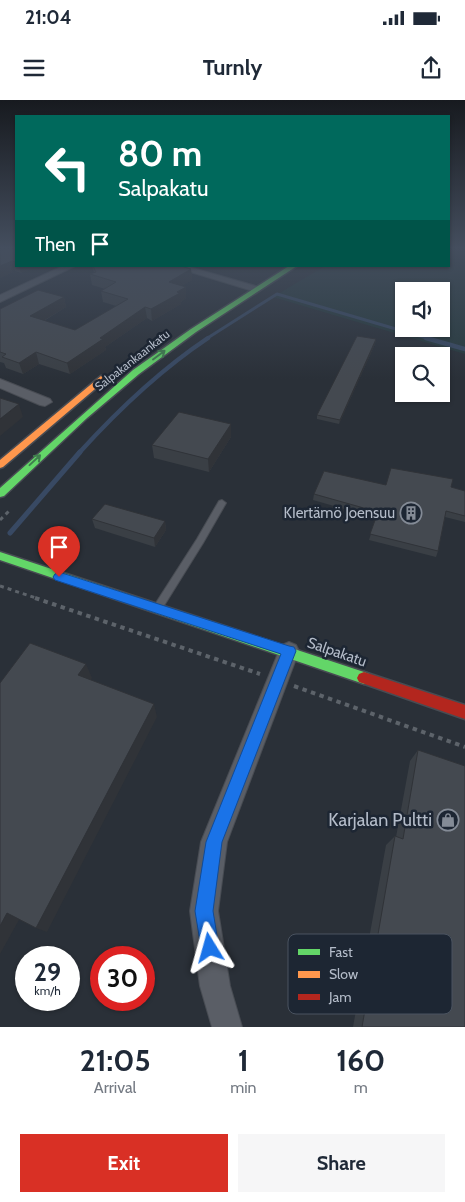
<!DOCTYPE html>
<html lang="en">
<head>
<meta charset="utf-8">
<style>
  body { margin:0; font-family:Cabin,sans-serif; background:#f6f6f7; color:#1f2937; height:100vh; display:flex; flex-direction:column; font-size:19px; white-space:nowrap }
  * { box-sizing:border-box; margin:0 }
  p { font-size:16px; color:#747a83 }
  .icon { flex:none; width:28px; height:28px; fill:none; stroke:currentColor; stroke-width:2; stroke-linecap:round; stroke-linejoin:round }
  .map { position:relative; height:927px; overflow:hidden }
  .details { display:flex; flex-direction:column; background:#fff; flex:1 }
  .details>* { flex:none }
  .top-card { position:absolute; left:15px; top:15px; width:435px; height:152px; border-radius:0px; box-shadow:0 1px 4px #0004; background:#00695c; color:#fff; overflow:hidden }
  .fabs { position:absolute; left:395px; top:182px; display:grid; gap:10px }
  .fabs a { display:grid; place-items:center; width:55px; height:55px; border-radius:0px; background:#fff; box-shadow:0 1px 4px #0004; font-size:25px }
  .speed { position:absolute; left:15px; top:846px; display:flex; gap:10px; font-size:25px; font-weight:700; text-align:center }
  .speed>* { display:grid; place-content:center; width:65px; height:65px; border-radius:50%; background:#fff; box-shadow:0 1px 4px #0004; line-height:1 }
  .speed small { font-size:12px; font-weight:400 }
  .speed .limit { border:8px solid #d22; background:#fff; color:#111 }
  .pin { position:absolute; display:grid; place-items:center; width:42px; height:42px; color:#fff; margin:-51px -21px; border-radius:50% 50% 50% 0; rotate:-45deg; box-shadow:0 0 5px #0007 }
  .pin .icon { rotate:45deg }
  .me { position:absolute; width:55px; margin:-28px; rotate:352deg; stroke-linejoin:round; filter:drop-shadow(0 0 4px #0008) }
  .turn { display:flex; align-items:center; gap:18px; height:105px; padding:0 20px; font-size:22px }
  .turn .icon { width:65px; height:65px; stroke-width:2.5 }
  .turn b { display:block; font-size:35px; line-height:42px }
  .then { display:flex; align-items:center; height:48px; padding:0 20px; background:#0003; gap:10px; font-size:19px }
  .eta { display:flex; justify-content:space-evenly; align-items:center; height:85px; text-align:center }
  .eta b { font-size:30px; font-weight:700; line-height:35px }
  .primary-button { display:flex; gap:10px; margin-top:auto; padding:10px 20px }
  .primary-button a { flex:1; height:58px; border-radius:0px; background:#d93025; color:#fff; font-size:20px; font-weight:700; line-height:58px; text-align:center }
  .primary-button a+a { background:#f6f6f7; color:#1f2937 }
  .status { display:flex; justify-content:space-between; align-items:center; height:35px; padding:0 25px; background:#fff; direction:ltr }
  .status svg { height:14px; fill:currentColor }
  header { display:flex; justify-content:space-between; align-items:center; height:65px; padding:0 20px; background:#fff; font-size:22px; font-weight:700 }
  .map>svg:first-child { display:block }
  .green { fill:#273a3e; fill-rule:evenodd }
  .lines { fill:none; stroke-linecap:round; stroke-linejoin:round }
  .stream-far2 { stroke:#384963; stroke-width:3 }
  .stream-far1 { stroke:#384963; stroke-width:4.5 }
  .stream { stroke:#384963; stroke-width:5 }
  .lane-casing { stroke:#484c53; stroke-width:2 }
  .street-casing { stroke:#484c53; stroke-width:2 }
  .fast-casing { stroke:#484c53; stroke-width:3 }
  .slow-casing { stroke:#484c53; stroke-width:3 }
  .jam-casing { stroke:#484c53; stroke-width:3 }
  .path-far1 { stroke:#5d636a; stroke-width:3; stroke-dasharray:4 4; stroke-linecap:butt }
  .path { stroke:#5d636a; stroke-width:4; stroke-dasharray:4.5 4.5; stroke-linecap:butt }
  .lane { fill:#5a5e66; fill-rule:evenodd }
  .street { fill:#5a5e66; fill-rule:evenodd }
  .fast { fill:#63d668; fill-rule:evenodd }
  .slow { fill:#ff974d; fill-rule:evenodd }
  .jam { fill:#b3261e; fill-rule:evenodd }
  .wall { fill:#3a3f45 }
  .shaded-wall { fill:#303338 }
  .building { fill:#444950; stroke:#303338 }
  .oneway { stroke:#407e4e }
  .route { fill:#1a73e8; stroke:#114b97 }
  .labels { text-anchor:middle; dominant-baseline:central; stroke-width:5; stroke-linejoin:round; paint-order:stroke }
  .far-street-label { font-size:12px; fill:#b4bcc9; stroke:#1d2633 }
  .poi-label { font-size:15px; fill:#b4bcc9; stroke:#1d2633; text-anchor:end }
  .street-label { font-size:15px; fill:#b4bcc9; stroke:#1d2633 }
  .near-poi-label { font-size:18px; fill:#b4bcc9; stroke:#1d2633; text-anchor:end }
  .key { fill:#1d2633; stroke:#4a5360; stroke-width:1 }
  .key-label { font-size:14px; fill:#b4bcc9 }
</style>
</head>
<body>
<div class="status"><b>21:04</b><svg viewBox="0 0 49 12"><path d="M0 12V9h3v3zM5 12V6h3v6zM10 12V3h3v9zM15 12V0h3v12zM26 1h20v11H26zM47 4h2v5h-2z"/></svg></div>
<header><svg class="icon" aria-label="menu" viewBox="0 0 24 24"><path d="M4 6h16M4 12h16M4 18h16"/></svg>Turnly<svg class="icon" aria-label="share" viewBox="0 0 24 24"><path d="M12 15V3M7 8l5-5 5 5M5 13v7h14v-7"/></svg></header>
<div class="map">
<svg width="465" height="927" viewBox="0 0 465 927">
  <rect width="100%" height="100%" fill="#2a3038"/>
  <path class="green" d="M 449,149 L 465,152 L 465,254 L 273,197 L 325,166 L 449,166 ZM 404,191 L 441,191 L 441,229 L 404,229 Z"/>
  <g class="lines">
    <path class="stream-far2" d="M 206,239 L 277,194 L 430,239"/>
    <path class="stream-far1" d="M 426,238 L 465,249
      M 79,353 C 118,310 160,270 208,238"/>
    <path class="stream" d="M 10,433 L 80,352"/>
    <g class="lane-casing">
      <path id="lane" d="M 222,400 L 226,403 L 203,443 L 160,512 L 157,513 L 154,512 L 152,509 L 154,506 L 197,439 L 219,401 Z"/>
    </g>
    <g class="street-casing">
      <path id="street" d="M 63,166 L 75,166 L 0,202 L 0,195 Z
        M 171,166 L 186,166 L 259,187 L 261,189 L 259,191 L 253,191 Z
        M 0,279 L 50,299 L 52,302 L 45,306 L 40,305 L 0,288 Z
        M 289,542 L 296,545 L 299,551 L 227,742 L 218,811 L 230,886 L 242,927 L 212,927 L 200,886 L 190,811 L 201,742 L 279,551 L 282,545 Z"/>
    </g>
    <g class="fast-casing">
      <path id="fast" d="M 289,166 L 297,166 L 196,232 L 139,274 L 87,318 L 4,396 L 0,397 L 0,388 L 133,270 L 191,229 Z
        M 0,452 L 364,572 L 369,574 L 371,578 L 369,582 L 364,584 L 0,460 Z"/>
    </g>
    <g class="slow-casing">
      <path id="slow" d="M 101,276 L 108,278 L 3,367 L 0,368 L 0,360 Z"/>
    </g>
    <g class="jam-casing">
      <path id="jam" d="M 364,572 L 465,605 L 465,619 L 359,582 L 357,578 L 359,574 Z"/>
    </g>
    <path class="path-far1" d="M 0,420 L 11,409
      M 0,486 L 39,499"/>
    <path class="path" d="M 35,498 L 260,574
      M 294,586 L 465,647"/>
    <use href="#lane" class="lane"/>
    <use href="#street" class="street"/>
    <use href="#fast" class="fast"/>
    <use href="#slow" class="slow"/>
    <use href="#jam" class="jam"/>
  </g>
  <path class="wall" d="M 16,149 L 16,166 L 36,166 L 21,173 L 15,171 L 0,178 Z
    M 92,166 L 181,166 L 191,169 L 192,180 L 181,186 L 186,187 L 186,198 L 181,202 L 181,204 L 152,221 L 147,218 L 105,247 L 106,250 L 70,274 L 39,264 L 23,274 L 6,268 L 4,263 L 0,262 L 0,209 L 64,197 L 66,207 L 44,221 L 75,230 L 116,206 L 103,202 L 101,191 L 105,189 L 92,185 L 90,174 L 94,173 Z
    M 376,239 L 375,244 L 339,324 L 317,319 L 317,315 Z
    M 231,324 L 231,337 L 209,372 L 154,358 L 152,345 Z
    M 386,385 L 451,387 L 465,391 L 465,422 L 445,417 L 438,451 L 436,457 L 369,440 L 376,418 L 313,400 L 314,394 Z
    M 92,419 L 165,421 L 166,430 L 155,447 L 95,428 Z
    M 418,650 L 465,927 L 353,927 L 386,745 L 395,736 L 396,737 L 410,661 Z"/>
  <path class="shaded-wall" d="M 12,161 L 15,171 L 0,178 L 0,166 Z
    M 19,166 L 36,166 L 21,173 Z
    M 191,169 L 192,180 L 170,193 L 169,182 Z
    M 186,187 L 186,198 L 181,202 L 181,204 L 152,221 L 151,209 Z
    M 64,197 L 66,207 L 33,227 L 30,216 Z
    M 145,207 L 147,218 L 105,247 L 106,250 L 70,274 L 67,263 L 100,238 Z
    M 376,239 L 375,244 L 339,324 L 340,320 Z
    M 36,252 L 39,264 L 23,274 L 19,263 Z
    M 19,304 L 23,317 L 0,336 L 0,319 Z
    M 231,324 L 231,337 L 209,372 L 208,359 Z
    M 165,421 L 166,430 L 155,447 L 154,438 Z
    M 86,564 L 92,578 L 85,589 L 78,575 Z
    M 154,604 L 157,617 L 47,832 L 36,828 Z
    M 7,813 L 20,818 L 0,854 L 0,826 Z"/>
  <path class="building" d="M 0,149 L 16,149 L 16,162 L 12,161 L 0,166 Z
    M 93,166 L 181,166 L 191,169 L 169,182 L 186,187 L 177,192 L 180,193 L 151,209 L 145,207 L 100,238 L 103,239 L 67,263 L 36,252 L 19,263 L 2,257 L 6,254 L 0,252 L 0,209 L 38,190 L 64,197 L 30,216 L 75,230 L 128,199 L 101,191 L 116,182 L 90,174 L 96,172 Z
    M 357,236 L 376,239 L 340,320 L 317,315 Z
    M 0,298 L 19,304 L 0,319 Z
    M 179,312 L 231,324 L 208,359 L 152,345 Z
    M 391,368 L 453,379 L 451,387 L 465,391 L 465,416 L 446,411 L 438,451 L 370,434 L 378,412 L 314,394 L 324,371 L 386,385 Z
    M 105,404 L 165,421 L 154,438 L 92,419 Z
    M 30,543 L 86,564 L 78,575 L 154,604 L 36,828 L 7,813 L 0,826 L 0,583 Z
    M 418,650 L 465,666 L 465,927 L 362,927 L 395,736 L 403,739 Z"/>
  <defs><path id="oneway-shaft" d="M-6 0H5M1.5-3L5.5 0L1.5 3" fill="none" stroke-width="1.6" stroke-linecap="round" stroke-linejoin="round" transform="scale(1.25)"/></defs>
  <g class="oneway">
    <use href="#oneway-shaft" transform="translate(159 255) rotate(-37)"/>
    <use href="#oneway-shaft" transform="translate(35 360) rotate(-43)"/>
  </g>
  <linearGradient id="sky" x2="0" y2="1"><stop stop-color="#171a1f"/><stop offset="0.53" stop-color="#444e5e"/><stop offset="1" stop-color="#444e5e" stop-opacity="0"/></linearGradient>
  <rect width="465" height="279" fill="url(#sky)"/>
  <path class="route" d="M 59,472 L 289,546 L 294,547 L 296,551 L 222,742 L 213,811 L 219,848 L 216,855 L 210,858 L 203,855 L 201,848 L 195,811 L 206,742 L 281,554 L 55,480 L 53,477 L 55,474 Z"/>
  <defs>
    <g id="building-ring" transform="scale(1.125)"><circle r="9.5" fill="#1d2633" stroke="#848b96" stroke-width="1.5"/><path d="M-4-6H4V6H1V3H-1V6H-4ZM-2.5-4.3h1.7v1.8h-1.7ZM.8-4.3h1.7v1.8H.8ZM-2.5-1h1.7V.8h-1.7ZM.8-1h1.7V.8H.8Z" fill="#848b96"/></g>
    <g id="shop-ring" transform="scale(1.125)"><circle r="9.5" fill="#1d2633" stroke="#848b96" stroke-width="1.5"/><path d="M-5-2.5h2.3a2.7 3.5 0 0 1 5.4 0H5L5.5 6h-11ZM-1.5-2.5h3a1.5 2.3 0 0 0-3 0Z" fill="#848b96"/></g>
  </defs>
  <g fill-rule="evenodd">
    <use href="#building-ring" x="411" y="413"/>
    <use href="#shop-ring" x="448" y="720"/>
  </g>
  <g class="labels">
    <g class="far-street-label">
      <text transform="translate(132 260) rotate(-38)">Salpakankaankatu</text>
    </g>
    <g class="poi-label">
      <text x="395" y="413">KIertämö Joensuu</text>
    </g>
    <g class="street-label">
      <text transform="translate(337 552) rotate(19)">Salpakatu</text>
    </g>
    <g class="near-poi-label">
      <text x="432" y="720">Karjalan Pultti</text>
    </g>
  </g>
  <rect x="288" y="834" width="164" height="80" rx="8" class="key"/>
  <rect x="298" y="849" width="22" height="6" fill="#63d668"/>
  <rect x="298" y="871" width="22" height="7" fill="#ff974d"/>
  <rect x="298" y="894" width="22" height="6" fill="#b3261e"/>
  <g class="key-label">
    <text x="329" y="857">Fast</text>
    <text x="329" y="879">Slow</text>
    <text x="329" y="902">Jam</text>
  </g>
</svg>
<div class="fabs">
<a><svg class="icon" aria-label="sound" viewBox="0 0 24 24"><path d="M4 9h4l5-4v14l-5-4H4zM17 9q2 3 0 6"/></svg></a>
<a><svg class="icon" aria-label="search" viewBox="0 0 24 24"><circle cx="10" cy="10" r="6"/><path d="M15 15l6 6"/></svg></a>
</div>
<div class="speed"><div>29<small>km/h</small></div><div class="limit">30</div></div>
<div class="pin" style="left:59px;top:477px;background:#d93025"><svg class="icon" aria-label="arrive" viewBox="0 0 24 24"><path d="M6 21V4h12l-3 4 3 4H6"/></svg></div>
<svg class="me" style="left:210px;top:848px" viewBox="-20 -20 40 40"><path d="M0-17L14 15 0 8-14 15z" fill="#1a73e8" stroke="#fff" stroke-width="4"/></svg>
<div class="top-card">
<div class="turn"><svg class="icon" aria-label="left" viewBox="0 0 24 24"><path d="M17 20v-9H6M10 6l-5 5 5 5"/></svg><div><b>80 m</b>Salpakatu</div></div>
<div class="then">Then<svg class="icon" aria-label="arrive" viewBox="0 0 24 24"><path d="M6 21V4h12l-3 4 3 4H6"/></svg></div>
</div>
</div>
<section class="details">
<div class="eta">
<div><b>21:05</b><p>Arrival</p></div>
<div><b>1</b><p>min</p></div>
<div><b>160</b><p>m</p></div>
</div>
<div class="primary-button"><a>Exit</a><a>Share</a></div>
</section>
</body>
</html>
